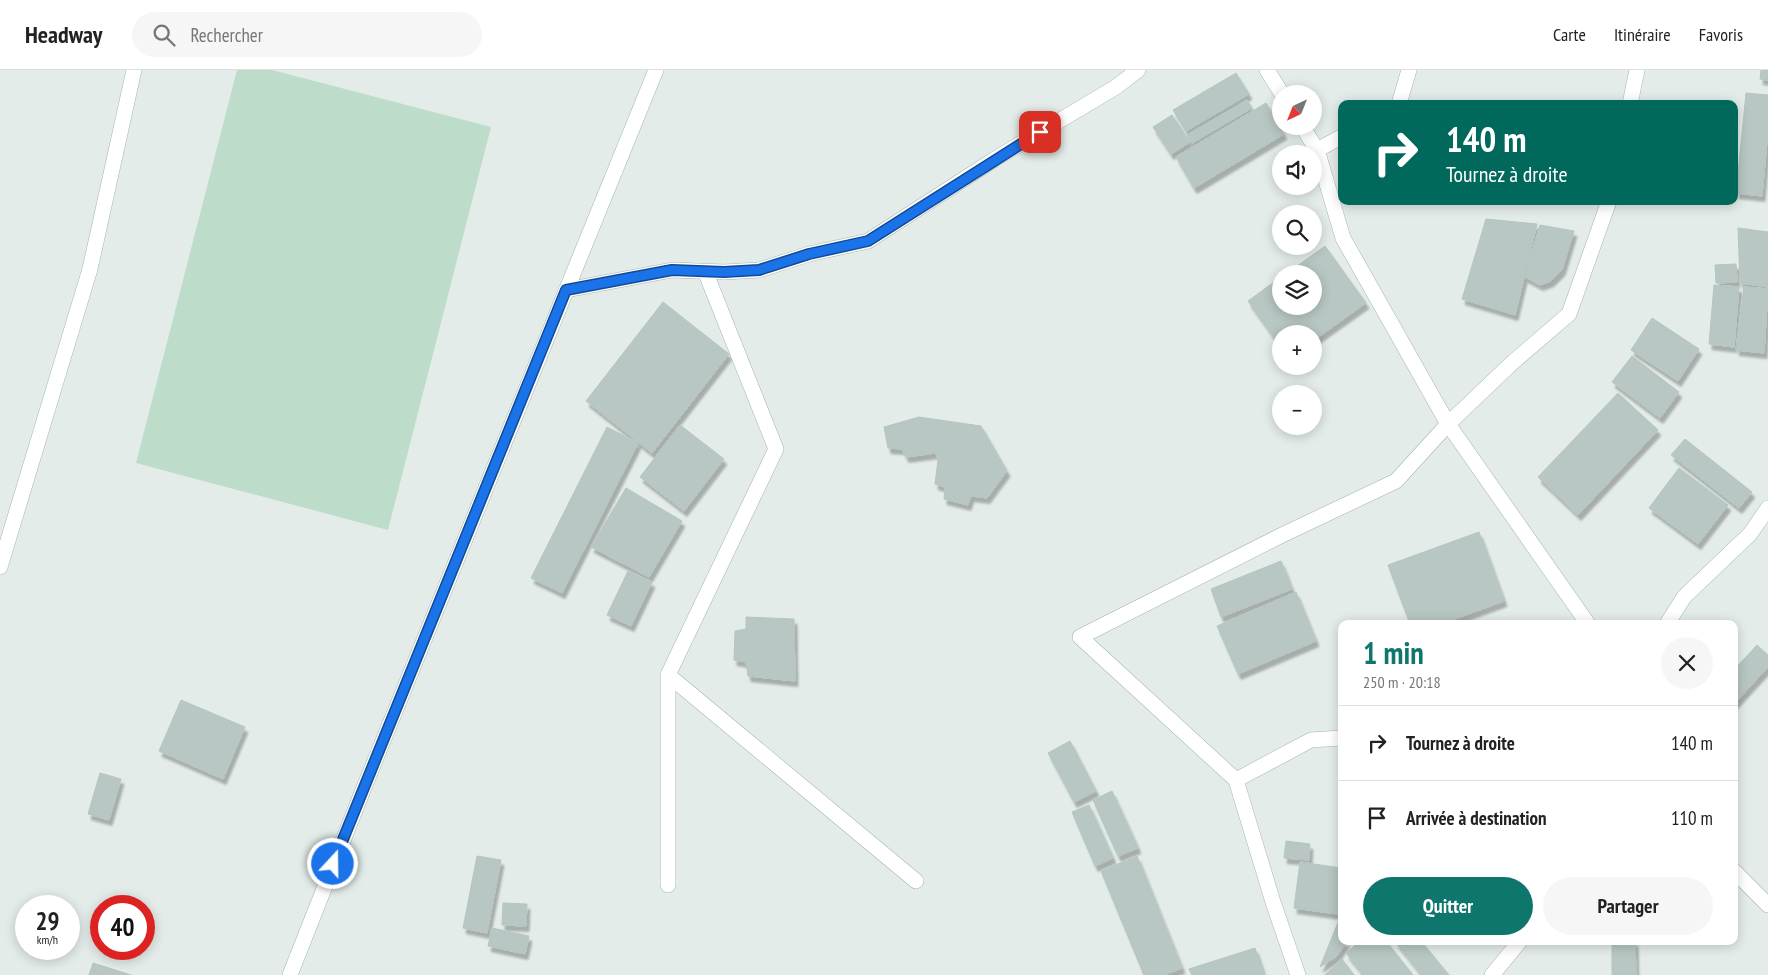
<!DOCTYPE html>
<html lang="fr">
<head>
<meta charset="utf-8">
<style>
  body { margin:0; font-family:"PT Sans Narrow",sans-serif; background:#f6f6f6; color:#222; height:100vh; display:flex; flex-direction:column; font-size:19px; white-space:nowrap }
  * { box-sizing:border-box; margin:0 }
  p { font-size:16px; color:#767676 }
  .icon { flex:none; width:28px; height:28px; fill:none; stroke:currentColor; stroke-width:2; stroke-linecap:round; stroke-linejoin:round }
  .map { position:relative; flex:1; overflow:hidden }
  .side { position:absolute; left:1338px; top:550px; width:400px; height:325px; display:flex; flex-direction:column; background:#fff; border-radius:10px; box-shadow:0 2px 12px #0003 }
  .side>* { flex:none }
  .guide { position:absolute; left:1338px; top:30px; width:400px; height:105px; border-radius:10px; box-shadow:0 2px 12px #0003; background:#00695c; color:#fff; overflow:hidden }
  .needle { width:32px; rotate:223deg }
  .controls { position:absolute; left:1272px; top:15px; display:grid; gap:10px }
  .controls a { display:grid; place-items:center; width:50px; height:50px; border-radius:50%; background:#fff; box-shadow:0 2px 12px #0003; font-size:25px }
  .speed { position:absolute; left:15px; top:825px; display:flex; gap:10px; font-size:25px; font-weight:700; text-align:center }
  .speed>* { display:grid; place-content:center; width:65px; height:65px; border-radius:50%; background:#fff; box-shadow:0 2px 12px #0003; line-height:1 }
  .speed small { font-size:12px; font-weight:400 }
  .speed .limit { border:8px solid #d22; background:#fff; color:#111 }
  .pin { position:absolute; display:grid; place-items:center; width:42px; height:42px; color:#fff; margin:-21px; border-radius:10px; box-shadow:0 2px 8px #0006 }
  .me { position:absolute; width:55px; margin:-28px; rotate:21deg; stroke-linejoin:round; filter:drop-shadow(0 0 4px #0008) }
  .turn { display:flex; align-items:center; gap:18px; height:105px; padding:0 25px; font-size:22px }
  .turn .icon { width:65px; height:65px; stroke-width:2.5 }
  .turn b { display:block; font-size:35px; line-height:42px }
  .round { display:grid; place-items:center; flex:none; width:52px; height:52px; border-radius:26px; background:#f6f6f6 }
  .overview { display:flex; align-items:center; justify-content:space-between; height:85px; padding:0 25px }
  h1 { font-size:30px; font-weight:800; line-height:38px; color:#0f766e }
  .cta { display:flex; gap:10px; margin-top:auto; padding:10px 25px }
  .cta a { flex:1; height:58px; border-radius:30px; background:#0f766e; color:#fff; font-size:20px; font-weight:800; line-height:58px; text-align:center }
  .cta a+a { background:#f6f6f6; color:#222 }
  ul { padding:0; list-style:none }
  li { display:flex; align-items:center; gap:15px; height:75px; padding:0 25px; border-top:1px solid #e0e0e0 }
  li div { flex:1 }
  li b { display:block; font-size:19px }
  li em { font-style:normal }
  header { display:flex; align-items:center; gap:30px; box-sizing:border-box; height:70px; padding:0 25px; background:#fff; border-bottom:1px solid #e0e0e0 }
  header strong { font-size:24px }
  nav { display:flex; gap:28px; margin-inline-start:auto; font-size:18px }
  .search { width:350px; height:45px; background:#f6f6f6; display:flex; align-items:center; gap:12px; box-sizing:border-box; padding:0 18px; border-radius:28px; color:#767676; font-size:19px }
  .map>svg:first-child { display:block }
  .green { fill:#bddcca }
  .building { fill:#b8c7c3; stroke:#b5c5c1; filter:url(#shadow) }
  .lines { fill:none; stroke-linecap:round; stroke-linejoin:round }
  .street-casing { stroke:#a6b4b1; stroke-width:16 }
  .secondary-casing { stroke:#a2b7b3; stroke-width:16 }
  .street { stroke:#fff; stroke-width:15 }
  .secondary { stroke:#fff; stroke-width:15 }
  .route-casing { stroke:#114b97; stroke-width:12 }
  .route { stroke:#1a73e8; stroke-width:9 }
</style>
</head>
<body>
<header>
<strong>Headway</strong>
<div class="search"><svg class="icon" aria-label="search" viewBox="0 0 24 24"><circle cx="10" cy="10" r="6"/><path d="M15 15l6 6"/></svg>Rechercher</div>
<nav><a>Carte</a><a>Itinéraire</a><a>Favoris</a></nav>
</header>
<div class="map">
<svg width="1768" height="905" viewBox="0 0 1768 905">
  <defs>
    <filter id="shadow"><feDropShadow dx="3" dy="5.5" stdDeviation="1" flood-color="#0004"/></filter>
  </defs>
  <rect width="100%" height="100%" fill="#e3ece9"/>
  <path class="green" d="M 237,0 L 272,0 L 491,57 L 388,460 L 136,393 Z"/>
  <path class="building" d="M 1761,0 L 1768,0 L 1768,10 L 1760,9 Z
    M 1236,3 L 1249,24 L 1186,61 L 1173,40 Z
    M 1746,23 L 1768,25 L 1768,59 L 1762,126 L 1736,123 Z
    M 1247,30 L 1252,38 L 1192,73 L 1187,65 Z
    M 1266,33 L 1284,64 L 1194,118 L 1176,87 Z
    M 1172,45 L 1190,72 L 1171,84 L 1153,57 Z
    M 1486,149 L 1537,154 L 1515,245 L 1462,229 Z
    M 1540,155 L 1574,161 L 1562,200 L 1551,211 L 1540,215 L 1525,207 Z
    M 1738,158 L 1768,162 L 1768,217 L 1740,213 Z
    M 1325,176 L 1366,233 L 1314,270 L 1314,264 L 1281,264 L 1281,277 L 1248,231 L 1281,207 L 1281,236 L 1314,236 L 1314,204 L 1286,204 Z
    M 1736,194 L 1737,212 L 1716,213 L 1715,195 Z
    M 1714,215 L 1739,217 L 1734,277 L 1709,274 Z
    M 1744,217 L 1768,219 L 1764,283 L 1736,280 Z
    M 663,232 L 729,284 L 652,383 L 586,331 Z
    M 1652,248 L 1699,279 L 1678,311 L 1631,280 Z
    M 1632,286 L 1679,322 L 1660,348 L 1612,312 Z
    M 1618,323 L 1658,360 L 1578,445 L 1538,407 Z
    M 919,347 L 981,356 L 1007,401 L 987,428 L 971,426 L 968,435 L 944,429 L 945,417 L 935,414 L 938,390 L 936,383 L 906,387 L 902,379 L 888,378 L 884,357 Z
    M 680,355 L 724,389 L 684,441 L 640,407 Z
    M 607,357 L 638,373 L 562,523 L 531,508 Z
    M 1685,369 L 1752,422 L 1739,438 L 1671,385 Z
    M 1679,398 L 1728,435 L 1698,474 L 1649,438 Z
    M 626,418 L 682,451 L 649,507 L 591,477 Z
    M 1479,462 L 1504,531 L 1441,554 L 1410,554 L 1388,495 Z
    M 1281,491 L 1292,519 L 1221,547 L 1211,519 Z
    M 628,501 L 652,512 L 631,556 L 607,545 Z
    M 1296,522 L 1316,571 L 1238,604 L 1217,556 Z
    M 746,547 L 794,549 L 795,611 L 748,606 L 746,592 L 734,590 L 735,561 L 746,559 Z
    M 1757,575 L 1768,585 L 1768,597 L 1734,634 L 1734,600 Z
    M 181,630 L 245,657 L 223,709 L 159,681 Z
    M 1070,671 L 1096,721 L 1074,732 L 1048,683 Z
    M 100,703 L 121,709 L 109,750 L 88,744 Z
    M 1112,721 L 1138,778 L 1118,786 L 1093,730 Z
    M 1089,735 L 1113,788 L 1095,796 L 1072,742 Z
    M 1286,771 L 1310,774 L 1309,790 L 1284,788 Z
    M 477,786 L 501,790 L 487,863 L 463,858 Z
    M 1137,786 L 1182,898 L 1164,905 L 1144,905 L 1101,801 Z
    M 1300,792 L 1341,798 L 1338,844 L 1294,838 Z
    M 503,833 L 527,834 L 526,856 L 502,855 Z
    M 1341,845 L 1341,871 L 1347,871 L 1337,886 L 1320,897 Z
    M 492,858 L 529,866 L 525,884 L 488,876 Z
    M 1360,871 L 1386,871 L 1413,905 L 1364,905 L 1346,883 Z
    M 1395,871 L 1421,871 L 1449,905 L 1422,905 Z
    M 1612,871 L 1635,871 L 1636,905 L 1612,905 Z
    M 1255,878 L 1264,905 L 1192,905 L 1189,899 Z
    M 1342,889 L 1354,905 L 1325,905 Z
    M 93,893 L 131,905 L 89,905 Z"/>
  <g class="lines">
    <g class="street-casing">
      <path id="street" d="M 1267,0 L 1282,24
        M 1399,34 L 1409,0
        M 1630,34 L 1637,0
        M 1302,56 L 1317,80 L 1343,168 L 1448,354 L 1588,554
        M 1317,80 L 1341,67
        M 705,201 L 776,379 L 668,605 L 916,811
        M 566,220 L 672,200 L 724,202 L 759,200 L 809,184 L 868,171 L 995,89 L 1116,17 L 1138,0
        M 1667,554 L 1684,527 L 1750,464 L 1768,438
        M 668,605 L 668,815
        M 1236,710 L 1311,670 L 1341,668
        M 1734,801 L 1768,835
        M 1298,905 L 1273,832 L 1236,710 L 1080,567 L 1280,466 L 1396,411 L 1448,354 L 1512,293 L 1569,244 L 1609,131
        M 1492,905 L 1520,871"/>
    </g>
    <g class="secondary-casing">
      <path id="secondary" d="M 0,497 L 90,199 L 134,0
        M 290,905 L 363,720 L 656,0"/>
    </g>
    <use href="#street" class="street"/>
    <use href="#secondary" class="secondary"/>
  </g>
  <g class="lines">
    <g class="route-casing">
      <path id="route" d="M 333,794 L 566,220 L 672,200 L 724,202 L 759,200 L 809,184 L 868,171 L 1040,62"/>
    </g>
    <use href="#route" class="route"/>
  </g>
</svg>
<div class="controls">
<a><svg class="needle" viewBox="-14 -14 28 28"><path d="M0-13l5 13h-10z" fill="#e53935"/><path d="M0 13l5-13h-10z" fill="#767676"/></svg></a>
<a><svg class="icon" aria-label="sound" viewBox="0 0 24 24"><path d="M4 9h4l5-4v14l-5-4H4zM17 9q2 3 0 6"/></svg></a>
<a><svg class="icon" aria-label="search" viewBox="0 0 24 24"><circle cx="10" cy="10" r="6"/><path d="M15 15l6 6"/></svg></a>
<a><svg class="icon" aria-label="layers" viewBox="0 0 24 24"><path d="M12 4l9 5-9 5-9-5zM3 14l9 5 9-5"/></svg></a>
<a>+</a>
<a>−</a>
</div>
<div class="speed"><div>29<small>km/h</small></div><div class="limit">40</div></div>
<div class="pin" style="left:1040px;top:62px;background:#d93025"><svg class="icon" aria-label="arrive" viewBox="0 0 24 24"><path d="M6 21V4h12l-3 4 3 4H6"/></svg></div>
<svg class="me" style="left:333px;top:794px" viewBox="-20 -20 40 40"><circle r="17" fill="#1a73e8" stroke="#fff" stroke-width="3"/><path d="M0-11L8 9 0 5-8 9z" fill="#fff"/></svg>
<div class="guide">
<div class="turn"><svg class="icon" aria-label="right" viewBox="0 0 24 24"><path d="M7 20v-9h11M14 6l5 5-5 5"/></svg><div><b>140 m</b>Tournez à droite</div></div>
</div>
<section class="side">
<div class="overview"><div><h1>1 min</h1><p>250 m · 20:18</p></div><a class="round"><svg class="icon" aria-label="close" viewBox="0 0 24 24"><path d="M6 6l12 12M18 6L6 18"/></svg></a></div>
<ul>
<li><svg class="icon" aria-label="right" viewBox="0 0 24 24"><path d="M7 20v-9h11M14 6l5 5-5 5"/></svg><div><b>Tournez à droite</b></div><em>140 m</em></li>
<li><svg class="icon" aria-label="arrive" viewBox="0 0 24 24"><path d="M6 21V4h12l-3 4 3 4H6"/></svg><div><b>Arrivée à destination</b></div><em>110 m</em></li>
</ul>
<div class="cta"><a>Quitter</a><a>Partager</a></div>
</section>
</div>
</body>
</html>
